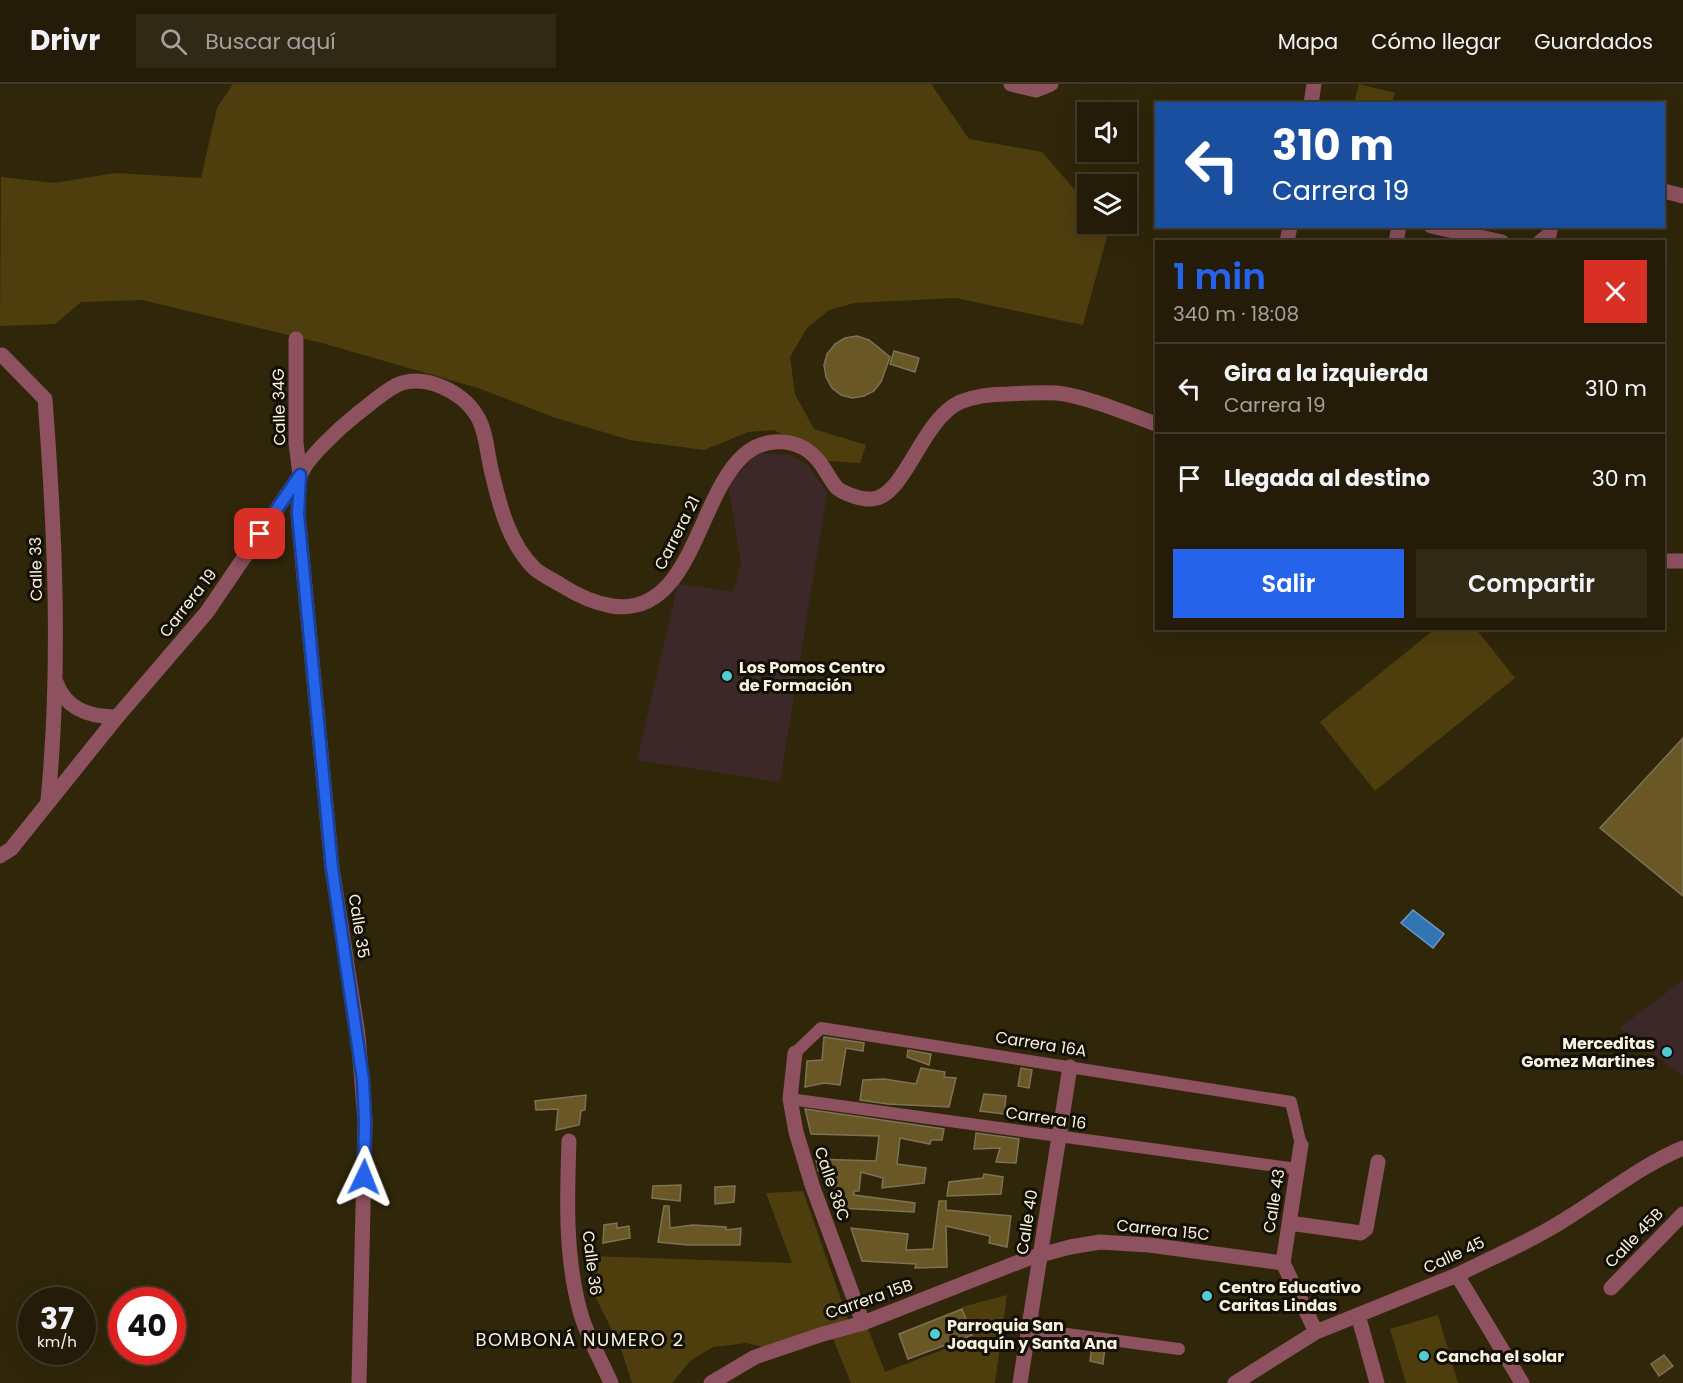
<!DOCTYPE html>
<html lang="es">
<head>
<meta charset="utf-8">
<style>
  body { margin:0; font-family:Poppins,sans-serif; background:#302916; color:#f1f3f6; height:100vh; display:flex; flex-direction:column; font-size:22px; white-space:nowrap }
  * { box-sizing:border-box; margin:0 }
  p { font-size:20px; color:#a3a19c }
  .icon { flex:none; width:33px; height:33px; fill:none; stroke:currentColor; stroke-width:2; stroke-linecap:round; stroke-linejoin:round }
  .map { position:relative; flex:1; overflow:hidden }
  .drawer { position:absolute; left:1155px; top:156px; width:510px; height:390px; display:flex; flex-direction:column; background:#241c08; border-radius:0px; box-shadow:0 6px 24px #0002,0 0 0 2px #413a29 }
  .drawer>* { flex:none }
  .guide { position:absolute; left:1155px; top:18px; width:510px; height:126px; border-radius:0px; box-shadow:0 6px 24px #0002,0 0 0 2px #413a29; background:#1a4fa0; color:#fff; overflow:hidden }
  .controls { position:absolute; left:1077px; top:18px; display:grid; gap:12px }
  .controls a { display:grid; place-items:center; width:60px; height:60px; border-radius:0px; background:#241c08; box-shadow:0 6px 24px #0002,0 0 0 2px #413a29; font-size:30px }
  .speed { position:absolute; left:18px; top:1203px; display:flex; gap:12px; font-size:30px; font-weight:700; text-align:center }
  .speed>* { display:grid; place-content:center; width:78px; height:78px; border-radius:50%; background:#241c08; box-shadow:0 6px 24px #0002,0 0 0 2px #413a29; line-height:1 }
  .speed small { font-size:15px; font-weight:400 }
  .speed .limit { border:9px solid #d22; background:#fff; color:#111 }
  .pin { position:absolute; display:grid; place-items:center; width:51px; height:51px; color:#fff; margin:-26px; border-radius:12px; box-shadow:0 3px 9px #0006 }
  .me { position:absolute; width:66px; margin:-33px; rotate:2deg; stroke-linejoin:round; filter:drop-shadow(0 0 4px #0008) }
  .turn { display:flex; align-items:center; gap:21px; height:126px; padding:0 18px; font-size:27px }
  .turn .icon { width:78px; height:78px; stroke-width:2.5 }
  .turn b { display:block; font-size:42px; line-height:51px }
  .round { display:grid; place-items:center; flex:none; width:63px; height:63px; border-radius:0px; background:#302916 }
  .overview { display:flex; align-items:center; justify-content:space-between; height:102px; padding:0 18px }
  h1 { font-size:36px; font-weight:600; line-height:45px; color:#2563eb }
  .button { display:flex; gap:12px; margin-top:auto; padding:12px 18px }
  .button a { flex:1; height:69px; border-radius:0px; background:#2563eb; color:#fff; font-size:24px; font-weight:600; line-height:69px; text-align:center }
  .button a+a { background:#302916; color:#f1f3f6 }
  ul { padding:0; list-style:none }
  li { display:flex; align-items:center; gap:18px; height:90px; padding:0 18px; border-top:2px solid #413a29 }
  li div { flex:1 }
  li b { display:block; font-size:22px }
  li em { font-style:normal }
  header { display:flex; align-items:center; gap:36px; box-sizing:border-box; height:84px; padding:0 30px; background:#241c08; border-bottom:2px solid #413a29 }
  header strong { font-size:28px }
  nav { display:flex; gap:33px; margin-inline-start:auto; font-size:21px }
  .search { width:420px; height:54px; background:#302916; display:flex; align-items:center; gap:15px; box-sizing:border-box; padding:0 21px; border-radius:0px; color:#a3a19c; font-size:22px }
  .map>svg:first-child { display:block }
  .education { fill:#3c2829 }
  .green { fill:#4f3e0d }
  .water { fill:#3275b5; stroke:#6d9ac2; stroke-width:1.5 }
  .building { fill:#695725; stroke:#7d7255; stroke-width:1.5 }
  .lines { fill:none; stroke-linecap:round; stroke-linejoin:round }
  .pedestrian { stroke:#8d515f; stroke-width:12 }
  .minor { stroke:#8d515f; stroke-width:15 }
  .tertiary { stroke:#8d515f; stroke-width:15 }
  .route-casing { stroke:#184099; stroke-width:15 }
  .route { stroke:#2563eb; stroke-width:10 }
  .poi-dot { fill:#51ccd5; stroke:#141005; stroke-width:2 }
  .labels { text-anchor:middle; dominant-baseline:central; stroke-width:6; stroke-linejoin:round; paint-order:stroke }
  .street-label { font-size:16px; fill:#f8f2e2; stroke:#141005 }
  .poi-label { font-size:16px; font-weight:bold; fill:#f8f2e2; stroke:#141005; text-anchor:start }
  .neighbourhood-label { font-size:18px; letter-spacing:1.5px; fill:#f8f2e2; stroke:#141005 }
</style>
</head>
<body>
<header>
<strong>Drivr</strong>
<div class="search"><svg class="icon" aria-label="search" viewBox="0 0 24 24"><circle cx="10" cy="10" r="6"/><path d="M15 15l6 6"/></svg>Buscar aquí</div>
<nav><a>Mapa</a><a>Cómo llegar</a><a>Guardados</a></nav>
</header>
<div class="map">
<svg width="1683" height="1299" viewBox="0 0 1683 1299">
  <rect width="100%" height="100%" fill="#30260a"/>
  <path class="education" d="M 758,369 L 790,371 L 809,382 L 827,409 L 780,698 L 637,676 L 678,500 L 733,508 L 741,478 L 728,400 Z
    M 1683,896 L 1683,992 L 1619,944 Z"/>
  <path class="green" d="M 233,0 L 931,0 L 969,55 L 1042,68 L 1087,120 L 1088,140 L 1105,140 L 1109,145 L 1083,241 L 956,214 L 854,219 L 829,226 L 807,244 L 790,273 L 795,310 L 814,345 L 866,361 L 860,379 L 827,377 L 774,346 L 748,348 L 704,366 L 630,356 L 553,333 L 478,304 L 322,259 L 142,216 L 81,218 L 55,240 L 0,242 L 1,93 L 54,99 L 115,89 L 201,94 L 217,24 Z
    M 1359,0 L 1395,9 L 1392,19 L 1354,19 Z
    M 1435,545 L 1476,545 L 1515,594 L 1375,707 L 1320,638 Z
    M 803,1107 L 849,1238 L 774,1266 L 747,1259 L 713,1263 L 690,1277 L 672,1299 L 632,1299 L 620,1262 L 591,1204 L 591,1172 L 792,1179 L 766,1109 Z
    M 1007,1211 L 995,1299 L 851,1299 L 833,1255 L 867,1242 L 885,1288 L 973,1254 L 962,1223 Z
    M 1438,1231 L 1458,1299 L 1406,1299 L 1390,1245 Z"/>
  <path class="water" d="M 1413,826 L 1444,850 L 1433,864 L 1401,839 Z"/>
  <path class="building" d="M 857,252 L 869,256 L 890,273 L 881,298 L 874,307 L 864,312 L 852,314 L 841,311 L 832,304 L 826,293 L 824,281 L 827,270 L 835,260 L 845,254 Z
    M 894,267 L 919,274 L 915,288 L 890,280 Z
    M 1683,654 L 1683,812 L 1600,744 Z
    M 824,953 L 864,959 L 863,967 L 846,964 L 840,1001 L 824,999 L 805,1003 L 807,977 L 822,976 Z
    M 908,966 L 931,970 L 929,981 L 907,973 Z
    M 921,984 L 945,988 L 944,993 L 956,994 L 949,1023 L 888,1020 L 860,1016 L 863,996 L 884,995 L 916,1000 Z
    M 1021,984 L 1032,986 L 1029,1004 L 1018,1002 Z
    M 984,1010 L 1006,1012 L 1004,1030 L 980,1027 Z
    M 586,1011 L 585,1026 L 581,1027 L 579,1041 L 556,1046 L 558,1025 L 536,1026 L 535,1017 Z
    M 805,1025 L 944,1045 L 942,1056 L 931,1056 L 930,1060 L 900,1054 L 897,1080 L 926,1084 L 924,1099 L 882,1104 L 883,1094 L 861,1088 L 859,1107 L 854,1107 L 854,1111 L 915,1119 L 914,1128 L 840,1124 L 822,1087 L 818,1087 L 816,1075 L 876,1077 L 879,1052 L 811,1050 Z
    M 976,1049 L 1019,1055 L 1016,1079 L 996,1078 L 1000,1064 L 974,1065 Z
    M 984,1090 L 1003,1093 L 1001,1110 L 947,1112 L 949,1098 L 983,1094 Z
    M 681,1101 L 680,1117 L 652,1114 L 653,1102 Z
    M 735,1102 L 734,1118 L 715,1120 L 715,1103 Z
    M 939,1117 L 946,1117 L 946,1126 L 1011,1132 L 1007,1163 L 989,1159 L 990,1152 L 946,1142 L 947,1183 L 915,1184 L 916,1180 L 862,1177 L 851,1144 L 908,1150 L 906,1166 L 933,1165 Z
    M 664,1122 L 669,1122 L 670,1144 L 693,1141 L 726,1143 L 726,1146 L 741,1144 L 740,1161 L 688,1161 L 658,1158 Z
    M 617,1139 L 617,1144 L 629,1142 L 630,1154 L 603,1159 L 604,1141 Z
    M 962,1225 L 972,1251 L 908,1275 L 899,1250 Z
    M 1092,1262 L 1105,1263 L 1103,1280 L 1090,1277 Z
    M 1664,1271 L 1673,1282 L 1659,1292 L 1651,1280 Z"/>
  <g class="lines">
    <path class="pedestrian" d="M 795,969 L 821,944 L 1291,1018 L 1301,1061
      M 790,1015 L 1297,1085
      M 1029,1245 L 1179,1265"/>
    <path class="minor" d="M 1011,0 L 1036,6 L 1051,0
      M 1664,107 L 1683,112
      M 1431,142 L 1502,158
      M 1396,158 L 1399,142
      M 1540,158 L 1549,151 L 1551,142
      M 2,271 L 45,315 C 55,448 61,583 48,716
      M 56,598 C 66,626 90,633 117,633
      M 0,772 L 11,765 L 117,633 L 207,528 L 300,391 L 296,359 L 296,255
      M 795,969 L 790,1015 L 796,1048 L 812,1101 L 863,1239
      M 569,1057 C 567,1113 565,1173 580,1227 C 586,1251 601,1276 611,1299
      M 1289,1139 L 1361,1149 L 1366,1145 L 1378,1078
      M 1283,1179 L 1301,1061
      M 1457,1191 C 1495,1172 1536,1155 1572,1131 C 1609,1108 1642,1081 1683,1064
      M 1611,1204 L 1683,1130
      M 1358,1231 L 1377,1299
      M 1020,1299 L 1070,983"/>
    <path class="tertiary" d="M 1311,20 L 1314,0
      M 1287,158 L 1290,142
      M 1664,477 L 1683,477
      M 359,1299 L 365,1037 L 358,951 L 332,784 L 298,430 C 299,418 297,404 300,393 C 304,376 342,342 357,330 C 369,321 383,308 397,301 C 424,289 462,307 477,332 C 486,346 487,368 491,385 C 499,419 508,459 535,485 C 542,491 553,496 561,501 C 575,510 594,519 612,522 C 692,534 697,412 744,371 C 764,353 797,353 816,374 C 824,382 829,395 837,404 C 845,410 862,416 872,415 C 905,413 921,336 960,318 C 975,312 991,310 1008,310 C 1024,309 1041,308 1057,309 C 1086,312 1128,330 1156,340
      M 711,1299 L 755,1273 L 823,1250 L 863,1239 L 1029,1174 L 1070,1163 L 1100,1158 L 1149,1161 L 1283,1179 L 1316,1248
      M 1235,1299 L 1316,1248 L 1457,1191 L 1522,1299"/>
  </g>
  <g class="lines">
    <g class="route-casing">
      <path id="route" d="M 260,450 L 300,391 L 298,430 L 332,784 L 363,996 L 365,1036 L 364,1093"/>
    </g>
    <use href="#route" class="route"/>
  </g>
  <g class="poi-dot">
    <circle cx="727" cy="592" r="6"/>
    <circle cx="1667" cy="968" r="6"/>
    <circle cx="1207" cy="1212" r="6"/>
    <circle cx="935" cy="1250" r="6"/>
    <circle cx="1424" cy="1272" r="6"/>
  </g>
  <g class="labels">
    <g class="street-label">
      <text transform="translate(279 323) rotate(-91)">Calle 34G</text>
      <text transform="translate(677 449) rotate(-63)">Carrera 21</text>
      <text transform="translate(36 485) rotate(-91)">Calle 33</text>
      <text transform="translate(188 519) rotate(-52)">Carrera 19</text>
      <text transform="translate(359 842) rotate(81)">Calle 35</text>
      <text transform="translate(1041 960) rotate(9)">Carrera 16A</text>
      <text transform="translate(1046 1034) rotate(8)">Carrera 16</text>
      <text transform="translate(832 1100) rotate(71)">Calle 38C</text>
      <text transform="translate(1274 1117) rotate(-81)">Calle 43</text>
      <text transform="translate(1027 1138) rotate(-81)">Calle 40</text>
      <text transform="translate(1163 1146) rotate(6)">Carrera 15C</text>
      <text transform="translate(1634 1154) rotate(-46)">Calle 45B</text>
      <text transform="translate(1454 1171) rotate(-25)">Calle 45</text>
      <text transform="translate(592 1179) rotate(83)">Calle 36</text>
      <text transform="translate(869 1215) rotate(-19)">Carrera 15B</text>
    </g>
    <g class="poi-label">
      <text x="739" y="583">Los Pomos Centro<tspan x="739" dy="18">de Formación</tspan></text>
      <text x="1655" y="959" text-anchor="end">Merceditas<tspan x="1655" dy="18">Gomez Martines</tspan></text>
      <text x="1219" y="1203">Centro Educativo<tspan x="1219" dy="18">Caritas Lindas</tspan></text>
      <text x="947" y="1241">Parroquia San<tspan x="947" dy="18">Joaquín y Santa Ana</tspan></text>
      <text x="1436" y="1272">Cancha el solar</text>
    </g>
    <g class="neighbourhood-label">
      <text x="580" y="1255">BOMBONÁ NUMERO 2</text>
    </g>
  </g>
</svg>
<div class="controls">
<a><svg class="icon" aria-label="sound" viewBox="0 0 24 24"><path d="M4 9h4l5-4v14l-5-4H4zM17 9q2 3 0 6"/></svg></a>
<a><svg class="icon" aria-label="layers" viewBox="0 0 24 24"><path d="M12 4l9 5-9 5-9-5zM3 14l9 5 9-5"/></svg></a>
</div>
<div class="speed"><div>37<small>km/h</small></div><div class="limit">40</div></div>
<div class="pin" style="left:260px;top:450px;background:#d93025"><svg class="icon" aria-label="arrive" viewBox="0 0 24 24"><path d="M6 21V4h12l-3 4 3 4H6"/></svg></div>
<svg class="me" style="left:364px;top:1093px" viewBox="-20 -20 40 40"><path d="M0-17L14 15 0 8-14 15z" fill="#2563eb" stroke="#fff" stroke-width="4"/></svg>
<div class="guide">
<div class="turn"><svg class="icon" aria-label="left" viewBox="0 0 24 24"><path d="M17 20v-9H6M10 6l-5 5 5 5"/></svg><div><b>310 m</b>Carrera 19</div></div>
</div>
<section class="drawer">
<div class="overview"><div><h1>1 min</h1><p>340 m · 18:08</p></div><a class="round" style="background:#d93025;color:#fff"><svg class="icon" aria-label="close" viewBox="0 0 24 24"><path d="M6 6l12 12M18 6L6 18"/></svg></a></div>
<ul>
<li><svg class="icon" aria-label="left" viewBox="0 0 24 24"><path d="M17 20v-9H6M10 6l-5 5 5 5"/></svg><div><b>Gira a la izquierda</b><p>Carrera 19</p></div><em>310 m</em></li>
<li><svg class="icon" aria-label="arrive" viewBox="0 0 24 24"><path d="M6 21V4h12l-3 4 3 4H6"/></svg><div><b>Llegada al destino</b></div><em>30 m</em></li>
</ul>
<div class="button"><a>Salir</a><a>Compartir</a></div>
</section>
</div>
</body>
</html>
